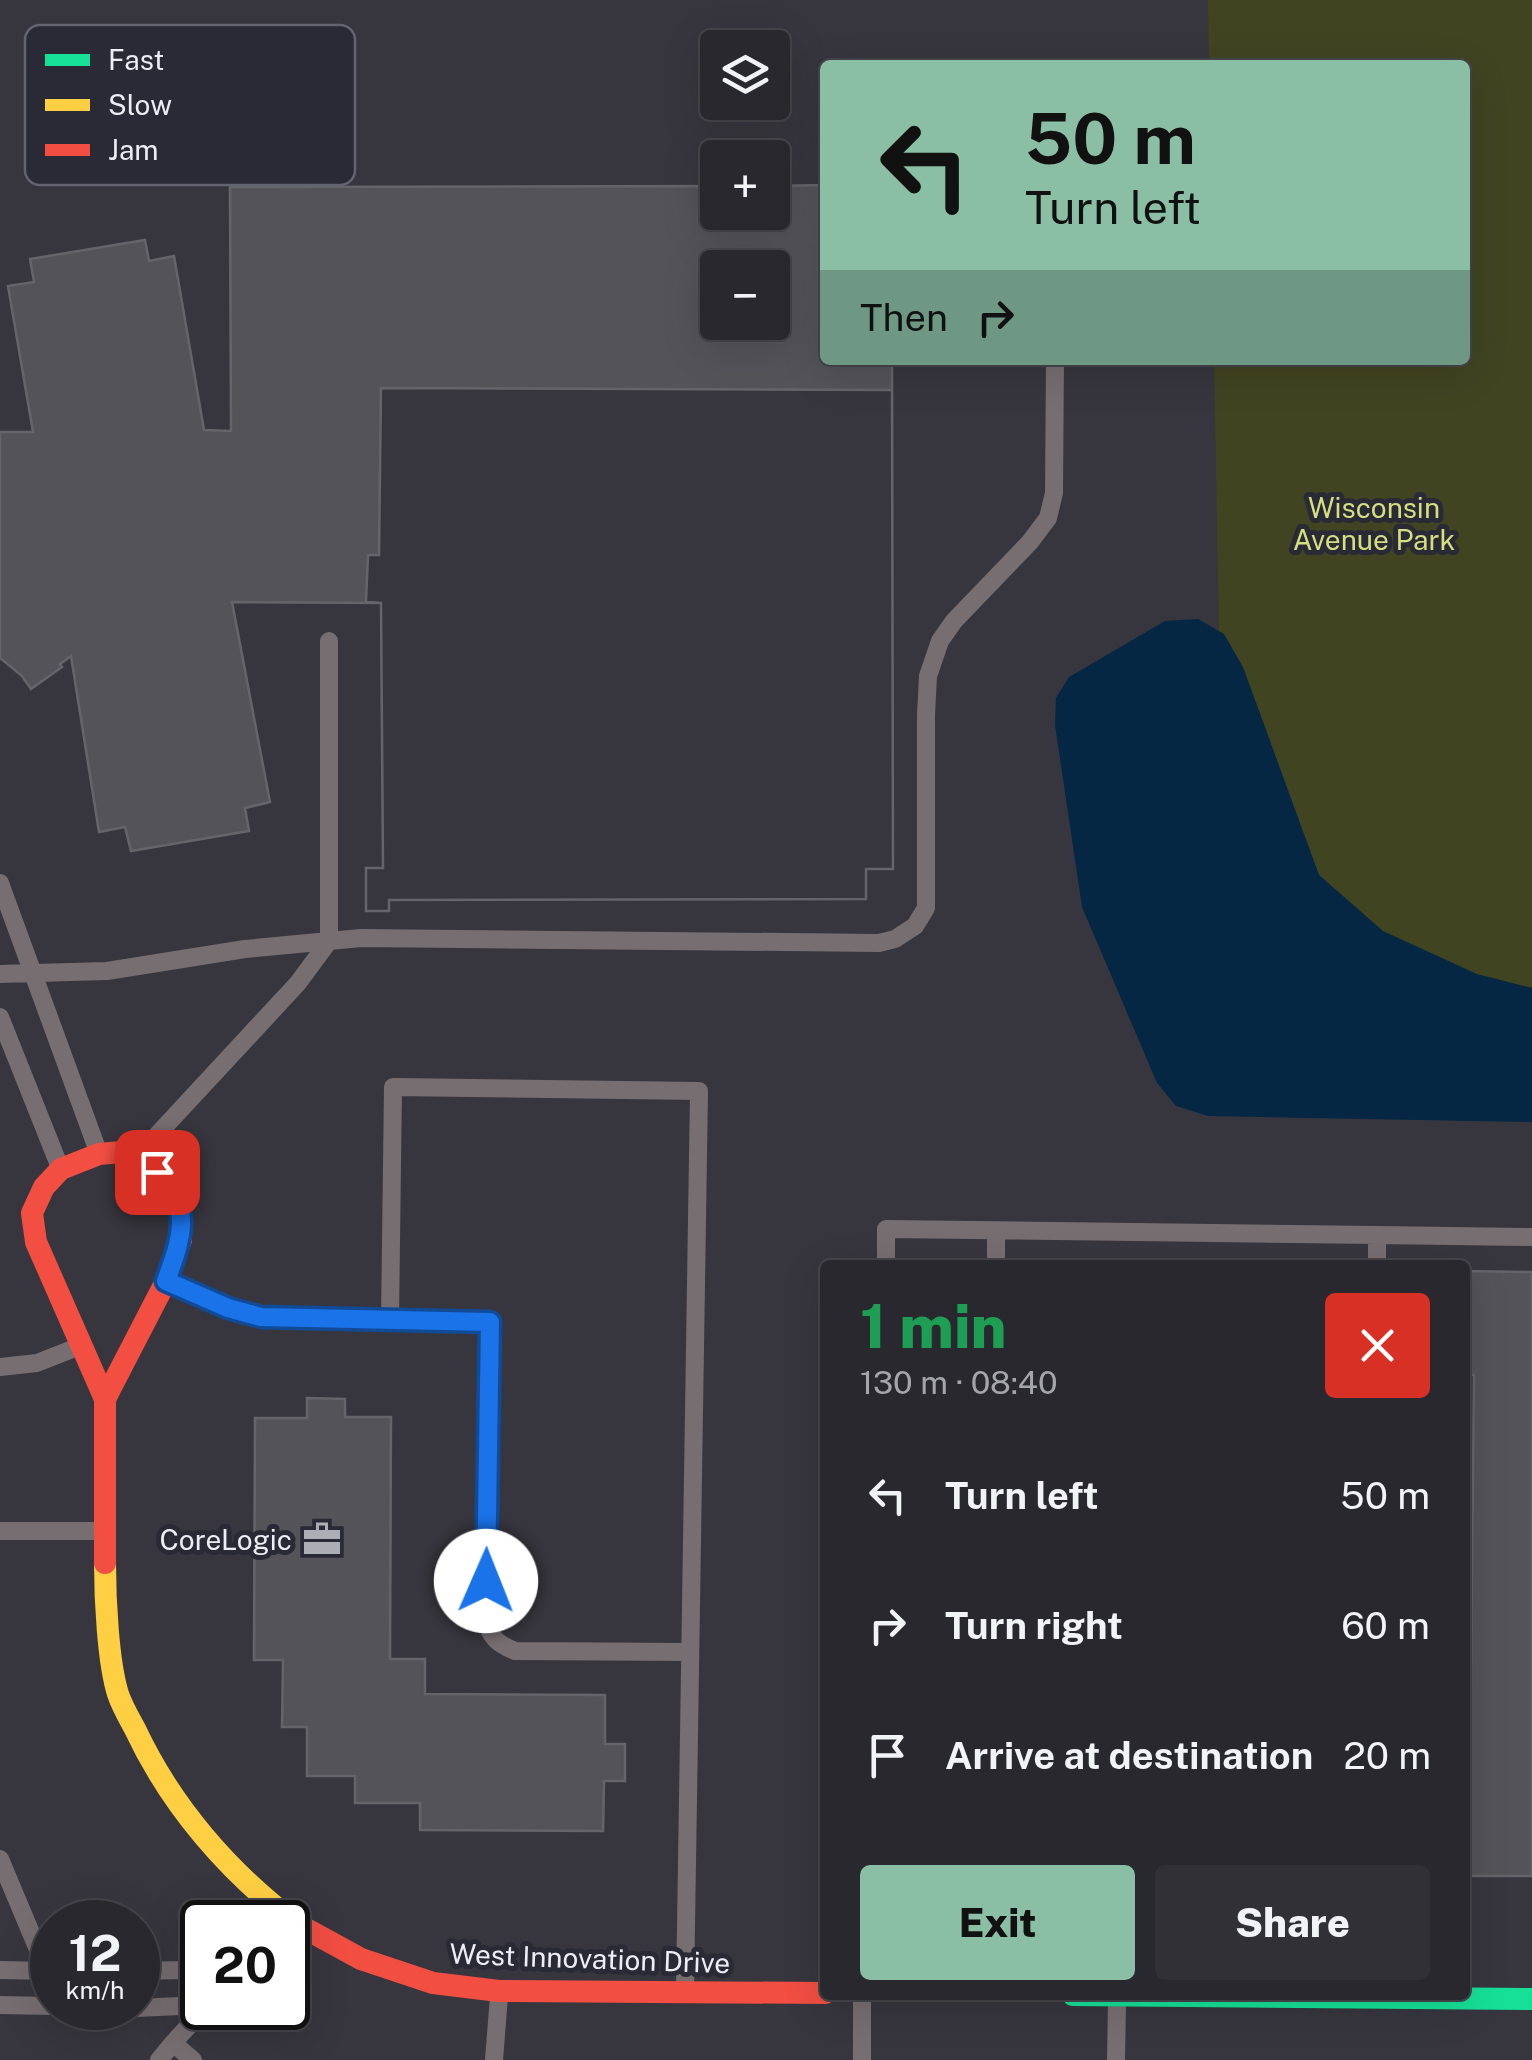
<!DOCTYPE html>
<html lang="en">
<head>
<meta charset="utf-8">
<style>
  body { margin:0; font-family:"Public Sans",sans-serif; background:#313036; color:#f1f3f6; height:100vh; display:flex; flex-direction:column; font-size:38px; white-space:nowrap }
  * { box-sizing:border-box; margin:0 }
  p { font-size:32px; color:#a5a6aa }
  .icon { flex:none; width:55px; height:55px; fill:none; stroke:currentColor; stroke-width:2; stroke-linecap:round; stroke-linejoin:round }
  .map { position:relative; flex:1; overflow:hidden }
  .sheet { position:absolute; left:820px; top:1260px; width:650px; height:740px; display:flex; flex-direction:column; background:#29282e; border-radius:10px; box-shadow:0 10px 40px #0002,0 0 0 2px #45444a }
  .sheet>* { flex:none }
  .top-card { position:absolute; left:820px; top:60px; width:650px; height:305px; border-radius:10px; box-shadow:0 10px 40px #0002,0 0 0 2px #45444a; background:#8abfa5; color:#111; overflow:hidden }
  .tools { position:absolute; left:700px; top:30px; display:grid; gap:20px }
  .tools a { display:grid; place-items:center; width:90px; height:90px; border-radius:10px; background:#29282e; box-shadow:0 10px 40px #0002,0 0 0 2px #45444a; font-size:50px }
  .speed { position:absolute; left:30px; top:1900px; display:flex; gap:20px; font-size:50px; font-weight:700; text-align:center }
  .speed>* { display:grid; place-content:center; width:130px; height:130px; border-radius:50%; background:#29282e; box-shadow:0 10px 40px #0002,0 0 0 2px #45444a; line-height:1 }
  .speed small { font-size:25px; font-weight:400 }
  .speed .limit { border:5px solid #111; border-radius:15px; background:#fff; color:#111 }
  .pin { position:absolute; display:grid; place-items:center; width:85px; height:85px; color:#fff; margin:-42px; border-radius:20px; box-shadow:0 5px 15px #0006 }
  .me { position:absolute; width:110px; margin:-55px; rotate:1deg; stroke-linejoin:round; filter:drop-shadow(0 0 8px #0008) }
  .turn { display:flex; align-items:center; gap:35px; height:210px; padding:0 40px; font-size:45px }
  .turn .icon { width:130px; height:130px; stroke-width:2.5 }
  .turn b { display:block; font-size:70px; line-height:85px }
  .then { display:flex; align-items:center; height:95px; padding:0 40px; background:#0003; gap:20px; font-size:38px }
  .round { display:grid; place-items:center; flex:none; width:105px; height:105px; border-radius:10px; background:#313036 }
  .summary { display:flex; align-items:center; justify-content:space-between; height:170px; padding:0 40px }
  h1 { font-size:60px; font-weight:800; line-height:75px; color:#1e9e55 }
  .primary-button { display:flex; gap:20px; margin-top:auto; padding:20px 40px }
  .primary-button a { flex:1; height:115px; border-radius:10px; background:#8abfa5; color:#111; font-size:40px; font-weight:800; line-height:115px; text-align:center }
  .primary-button a+a { background:#313036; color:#f1f3f6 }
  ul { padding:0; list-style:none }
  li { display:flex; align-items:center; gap:30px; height:130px; padding:0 40px }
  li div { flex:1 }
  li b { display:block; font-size:38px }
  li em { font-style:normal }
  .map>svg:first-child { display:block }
  .green { fill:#414421 }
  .water { fill:#052744 }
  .building { fill:#535359; stroke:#65646b; stroke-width:2.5; fill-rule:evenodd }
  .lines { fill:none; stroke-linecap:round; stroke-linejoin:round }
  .lane { stroke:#776e71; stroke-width:18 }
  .fast { stroke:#16e098; stroke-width:22 }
  .slow { stroke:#ffcf43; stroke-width:22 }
  .jam { stroke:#f24e42; stroke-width:22 }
  .route-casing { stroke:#114b97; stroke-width:25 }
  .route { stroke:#1a73e8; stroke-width:18 }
  .labels { text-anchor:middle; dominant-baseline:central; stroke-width:10; stroke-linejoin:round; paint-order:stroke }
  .park-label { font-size:28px; fill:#d5df7f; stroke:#2a2936 }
  .poi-label { font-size:28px; fill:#ededf6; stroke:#2a2936; text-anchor:end }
  .street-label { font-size:28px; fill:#ededf6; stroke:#2a2936 }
  .key { fill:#2a2936; stroke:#646470; stroke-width:2.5 }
  .key-label { font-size:28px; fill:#ededf6 }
</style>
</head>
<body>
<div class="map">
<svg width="1532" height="2060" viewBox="0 0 1532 2060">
  <rect width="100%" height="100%" fill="#37363e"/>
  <path class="green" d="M 1208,0 L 1532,0 L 1532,1016 L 1226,1022 L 1214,360 L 1465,360 L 1465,65 L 1209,65 Z"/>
  <path class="water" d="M 1198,619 L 1224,634 L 1243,667 L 1319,875 L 1383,931 L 1477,974 L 1532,988 L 1532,1122 L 1208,1116 L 1176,1106 L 1157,1083 L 1082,907 L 1055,725 L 1056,698 L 1069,677 L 1165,621 Z"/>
  <path class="building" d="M 825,185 L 825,360 L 892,360 L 893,869 L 866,869 L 866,899 L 389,900 L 389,911 L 366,911 L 366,868 L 383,868 L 381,603 L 232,602 L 270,802 L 245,808 L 249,831 L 131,851 L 125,827 L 99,832 L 71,656 L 60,664 L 62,667 L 31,689 L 22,676 L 0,658 L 0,432 L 33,432 L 8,286 L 34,282 L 30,259 L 145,240 L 149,261 L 174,256 L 204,430 L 231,431 L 230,187 L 718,186 L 718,212 L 772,212 L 772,186 ZM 718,268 L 772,268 L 772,322 L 718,322 Z
    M 381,388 L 892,390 L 893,869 L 866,869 L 866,899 L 389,900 L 389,911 L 366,911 L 366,868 L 383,868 L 381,603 L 366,602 L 368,555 L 379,555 Z
    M 1465,1271 L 1532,1272 L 1532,1876 L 1465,1876 L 1465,1771 L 1470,1771 L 1474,1375 L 1465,1375 Z
    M 307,1398 L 345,1399 L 345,1417 L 391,1417 L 390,1659 L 425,1659 L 425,1694 L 605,1695 L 605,1744 L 625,1744 L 625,1781 L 604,1781 L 603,1831 L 420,1830 L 420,1803 L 355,1803 L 355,1776 L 307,1776 L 307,1727 L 282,1727 L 283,1660 L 254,1660 L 255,1418 L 307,1418 Z"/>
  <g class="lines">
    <path class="lane" d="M 0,883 L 99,1154
      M 0,974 L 107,971 L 245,949 L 361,938 L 879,943 L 895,939 L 915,926 L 926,908 L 926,715 L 928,676 L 940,641 L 954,621 L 1030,542 L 1048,518 L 1054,493 L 1055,360
      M 0,1017 L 59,1165
      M 144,1156 L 157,1135 L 298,983 L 329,941 L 329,641
      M 886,1265 L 886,1229 L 1377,1235
      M 996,1265 L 996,1231
      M 1377,1265 L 1377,1235 L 1532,1237
      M 167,1281 L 228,1308 L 261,1317 L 491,1322 L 485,1618 C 490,1637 497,1644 515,1651 L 690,1652
      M 390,1320 L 393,1087 L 699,1091 L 685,1991
      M 0,1367 L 37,1363 L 80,1346
      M 0,1531 L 104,1531
      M 0,1859 L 52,1983
      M 238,1922 L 261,1897
      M 0,1970 L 52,1971
      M 138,1971 L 185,1970 L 202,1962
      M 0,2005 L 52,2006
      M 136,2008 L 202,2005
      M 159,2060 L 173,2043
      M 193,2060 L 173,2043 L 205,2008
      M 494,2060 L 499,1996
      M 862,2060 L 862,1995
      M 1116,2060 L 1117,2001"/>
    <path class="fast" d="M 1073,1995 L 1532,1999"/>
    <path class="slow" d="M 105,1563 C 105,1598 108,1662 118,1694 C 122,1706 129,1718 135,1729 C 171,1806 229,1873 297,1924"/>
    <path class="jam" d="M 105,1399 L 166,1281 L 181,1240 L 181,1210 L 173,1186 L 142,1159 L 122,1152 L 99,1154 L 61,1169 L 44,1187 L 32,1213 L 36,1242 L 105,1399 L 105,1563
      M 297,1924 L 361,1959 L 433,1983 L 499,1991 L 825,1993"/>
  </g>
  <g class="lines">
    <g class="route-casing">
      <path id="route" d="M 157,1172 C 194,1206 181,1240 166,1281 L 228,1308 L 261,1317 L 490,1322 L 486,1581"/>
    </g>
    <use href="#route" class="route"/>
  </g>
  <defs>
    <g id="office-bare" transform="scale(3)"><path d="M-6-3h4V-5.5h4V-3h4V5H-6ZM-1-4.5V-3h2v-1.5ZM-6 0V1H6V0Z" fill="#adadb6" stroke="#2a2936" stroke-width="2.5" paint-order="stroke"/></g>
  </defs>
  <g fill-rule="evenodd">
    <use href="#office-bare" x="322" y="1539"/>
  </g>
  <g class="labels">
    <g class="park-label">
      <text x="1374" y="507">Wisconsin<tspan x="1374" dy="32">Avenue Park</tspan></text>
    </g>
    <g class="poi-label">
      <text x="292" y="1539">CoreLogic</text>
    </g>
    <g class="street-label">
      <text transform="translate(590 1958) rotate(2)">West Innovation Drive</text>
    </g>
  </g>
  <rect x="25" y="25" width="330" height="160" rx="15" class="key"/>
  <rect x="45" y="54" width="45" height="12" fill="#16e098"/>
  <rect x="45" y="99" width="45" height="12" fill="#ffcf43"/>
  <rect x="45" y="144" width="45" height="12" fill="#f24e42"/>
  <g class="key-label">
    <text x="108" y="70">Fast</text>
    <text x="108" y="115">Slow</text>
    <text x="108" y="160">Jam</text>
  </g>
</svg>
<div class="tools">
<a><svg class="icon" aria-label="layers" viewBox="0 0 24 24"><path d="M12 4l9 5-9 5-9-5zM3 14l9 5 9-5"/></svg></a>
<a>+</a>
<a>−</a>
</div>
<div class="speed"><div>12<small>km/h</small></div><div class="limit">20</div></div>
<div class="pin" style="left:157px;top:1172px;background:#d93025"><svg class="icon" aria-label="arrive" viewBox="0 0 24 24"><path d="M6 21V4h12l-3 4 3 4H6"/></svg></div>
<svg class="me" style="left:486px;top:1581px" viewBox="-20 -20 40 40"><circle r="19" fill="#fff"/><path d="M0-13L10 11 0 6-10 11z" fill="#1a73e8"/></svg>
<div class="top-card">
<div class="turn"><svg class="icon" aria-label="left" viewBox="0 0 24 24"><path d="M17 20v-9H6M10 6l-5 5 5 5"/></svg><div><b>50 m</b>Turn left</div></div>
<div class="then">Then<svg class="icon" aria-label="right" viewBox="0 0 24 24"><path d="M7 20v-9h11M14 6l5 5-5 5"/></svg></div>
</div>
<section class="sheet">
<div class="summary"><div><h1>1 min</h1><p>130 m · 08:40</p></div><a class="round" style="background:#d93025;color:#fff"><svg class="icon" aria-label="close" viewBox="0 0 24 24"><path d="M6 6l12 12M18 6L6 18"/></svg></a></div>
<ul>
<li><svg class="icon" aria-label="left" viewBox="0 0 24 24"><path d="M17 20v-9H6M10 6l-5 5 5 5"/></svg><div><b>Turn left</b></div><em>50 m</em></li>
<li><svg class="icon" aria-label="right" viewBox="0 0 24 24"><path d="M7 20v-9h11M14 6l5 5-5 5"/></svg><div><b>Turn right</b></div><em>60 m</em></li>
<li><svg class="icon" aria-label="arrive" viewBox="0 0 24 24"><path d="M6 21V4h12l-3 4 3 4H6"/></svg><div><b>Arrive at destination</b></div><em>20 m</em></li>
</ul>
<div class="primary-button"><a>Exit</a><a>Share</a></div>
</section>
</div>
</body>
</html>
